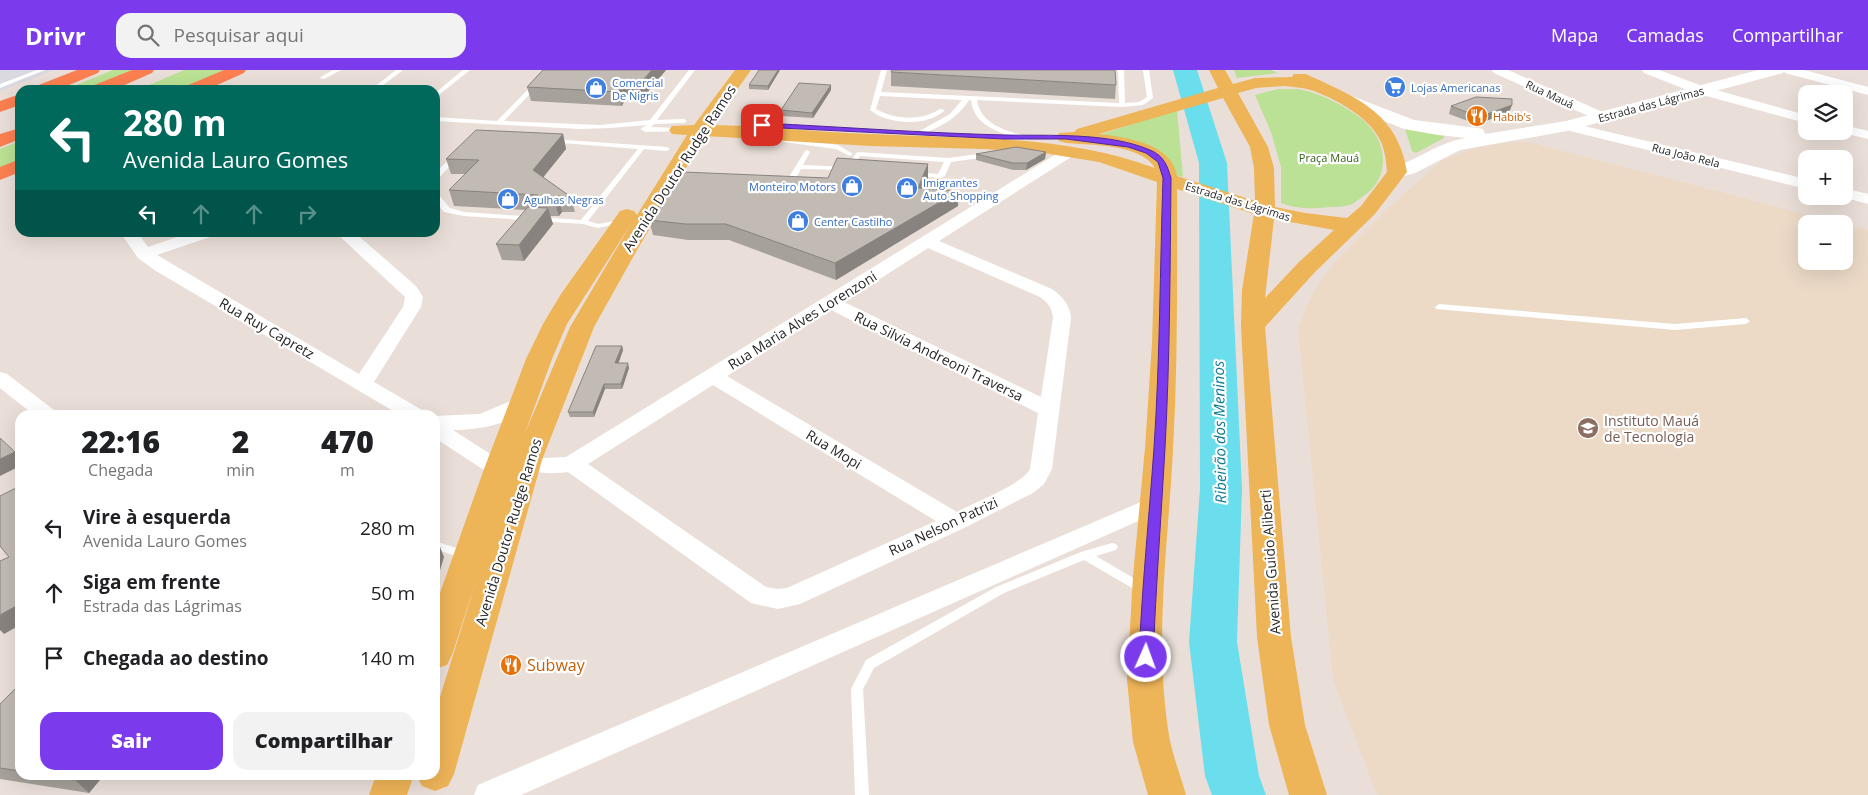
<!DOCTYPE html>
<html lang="pt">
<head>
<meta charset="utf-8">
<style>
  body { margin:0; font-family:"Open Sans",sans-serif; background:#f2f2f2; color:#202124; height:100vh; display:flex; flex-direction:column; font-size:19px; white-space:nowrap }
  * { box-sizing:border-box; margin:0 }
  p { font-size:16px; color:#757577 }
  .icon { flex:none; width:28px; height:28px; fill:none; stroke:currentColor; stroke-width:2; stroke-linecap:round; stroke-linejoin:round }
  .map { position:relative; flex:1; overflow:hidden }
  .side { position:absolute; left:15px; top:340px; width:425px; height:370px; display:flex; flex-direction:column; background:#fff; border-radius:15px; box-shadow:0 5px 20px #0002 }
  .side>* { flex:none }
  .hud { position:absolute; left:15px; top:15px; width:425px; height:152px; border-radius:15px; box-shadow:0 5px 20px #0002; background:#00695c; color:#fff; overflow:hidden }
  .tools { position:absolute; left:1798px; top:15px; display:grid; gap:10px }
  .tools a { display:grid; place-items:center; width:55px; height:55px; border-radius:10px; background:#fff; box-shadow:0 5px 20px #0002; font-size:25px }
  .pin { position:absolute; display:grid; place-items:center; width:42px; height:42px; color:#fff; margin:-21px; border-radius:10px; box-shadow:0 2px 8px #0006 }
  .me { position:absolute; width:55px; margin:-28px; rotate:2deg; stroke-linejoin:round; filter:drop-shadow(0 0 4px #0008) }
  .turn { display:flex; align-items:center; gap:18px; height:105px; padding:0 25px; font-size:22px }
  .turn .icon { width:65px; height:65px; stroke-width:2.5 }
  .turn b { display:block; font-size:35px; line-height:42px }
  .lanes { display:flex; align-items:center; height:48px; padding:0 25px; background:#0003; justify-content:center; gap:25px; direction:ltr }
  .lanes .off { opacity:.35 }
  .eta { display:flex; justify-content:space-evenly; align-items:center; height:85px; text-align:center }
  .eta b { font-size:30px; font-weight:800; line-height:35px }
  .button { display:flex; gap:10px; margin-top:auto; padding:10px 25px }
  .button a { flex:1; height:58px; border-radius:15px; background:#7c3aed; color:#fff; font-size:20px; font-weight:800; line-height:58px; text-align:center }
  .button a+a { background:#f2f2f2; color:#202124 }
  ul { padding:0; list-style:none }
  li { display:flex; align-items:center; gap:15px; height:65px; padding:0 25px }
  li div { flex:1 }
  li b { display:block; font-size:19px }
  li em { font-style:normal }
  header { display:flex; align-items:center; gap:30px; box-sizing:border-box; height:70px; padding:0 25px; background:#7c3aed; color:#fff }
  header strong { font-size:24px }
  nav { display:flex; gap:28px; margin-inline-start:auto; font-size:18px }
  .search { width:350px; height:45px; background:#f2f2f2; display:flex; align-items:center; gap:12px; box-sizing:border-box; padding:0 18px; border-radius:15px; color:#757577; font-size:19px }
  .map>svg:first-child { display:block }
  .industrial { fill:#dad9e2 }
  .education { fill:#ecdac7 }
  .green { fill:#bae194 }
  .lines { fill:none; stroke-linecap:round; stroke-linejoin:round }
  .river { fill:#6adeec; fill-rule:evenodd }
  .lane { fill:#fff; fill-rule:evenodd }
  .street { fill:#fff; fill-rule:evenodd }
  .secondary { fill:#fff; fill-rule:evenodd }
  .primary { fill:#eeb458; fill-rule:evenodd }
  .highway { fill:#fc8051; fill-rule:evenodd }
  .wall { fill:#a7a19b }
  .shaded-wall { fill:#88837e }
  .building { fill:#c2bbb4; stroke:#88837e }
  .route { fill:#7c3aed; stroke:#51269a }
  .labels { text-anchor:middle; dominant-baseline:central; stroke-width:4.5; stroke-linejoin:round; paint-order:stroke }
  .far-shop-label { font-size:11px; fill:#366cbe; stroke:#fff; text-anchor:start }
  .far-street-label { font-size:11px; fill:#272727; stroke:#fff }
  .far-food-label { font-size:11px; fill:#c56008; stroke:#fff; text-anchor:start }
  .far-park-label { font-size:11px; fill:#346119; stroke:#fff }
  .street-label { font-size:14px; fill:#272727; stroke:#fff }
  .education-label { font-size:14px; fill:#785e54; stroke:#fff; text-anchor:start }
  .water-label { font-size:15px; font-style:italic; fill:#0e7a93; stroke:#fff }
  .near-food-label { font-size:16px; fill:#c56008; stroke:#fff; text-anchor:start }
</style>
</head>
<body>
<header>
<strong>Drivr</strong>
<div class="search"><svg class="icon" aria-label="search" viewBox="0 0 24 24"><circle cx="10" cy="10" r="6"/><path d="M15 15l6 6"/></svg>Pesquisar aqui</div>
<nav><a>Mapa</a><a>Camadas</a><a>Compartilhar</a></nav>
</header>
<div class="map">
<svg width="1868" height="725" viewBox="0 0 1868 725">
  <rect width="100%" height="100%" fill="#eadfd8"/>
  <path class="industrial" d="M 0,0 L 55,0 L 0,21 Z"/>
  <path class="education" d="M 1528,72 L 1843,154 L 1806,154 L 1806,191 L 1844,191 L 1844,154 L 1868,160 L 1868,725 L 1377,725 L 1333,610 L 1298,259 L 1313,222 L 1336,190 L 1386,140 L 1442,90 L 1478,77 L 1502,73 Z"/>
  <path class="green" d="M 113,0 L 135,0 L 86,20 L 64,20 Z
    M 184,0 L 228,0 L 184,20 L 138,20 Z
    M 1234,0 L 1271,0 L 1278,3 L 1237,8 Z
    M 1278,19 C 1284,19 1291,19 1297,19 C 1320,22 1360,42 1373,61 C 1389,84 1386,112 1362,127 C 1358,130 1354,134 1349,135 C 1343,137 1336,137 1330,137 C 1314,139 1296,139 1281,133 L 1281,97 L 1271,62 L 1255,25 Z
    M 1177,40 L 1183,107 L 1176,105 L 1173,97 L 1096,66 Z
    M 1404,56 L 1444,65 L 1444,68 L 1416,83 L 1412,81 Z
    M 20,71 L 20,90 L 0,99 L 0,79 Z"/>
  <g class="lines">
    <path class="river" d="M 1173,0 L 1197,0 L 1227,93 L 1242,419 L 1237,572 L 1259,706 L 1266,725 L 1212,725 L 1205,706 L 1189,572 L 1200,419 L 1199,93 Z"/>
    <path class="lane" d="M 37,0 L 45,0 L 0,18 L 0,14 Z
      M 333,0 L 341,0 L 324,9 L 319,8 Z
      M 396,0 L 403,0 L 377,20 L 370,20 Z
      M 463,0 L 470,0 L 435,28 L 435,23 Z
      M 547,0 L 553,0 L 504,51 L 600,55 L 650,50 L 689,0 L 695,0 L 657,50 L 684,49 L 687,51 L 684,53 L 654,54 L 651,57 L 678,58 L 681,60 L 680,61 L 646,62 L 640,59 L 647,55 L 610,58 L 579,59 L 435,51 L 435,47 L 497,51 Z
      M 881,0 L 887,0 L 881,22 L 1119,33 L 1118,0 L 1124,0 L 1125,33 L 1139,32 L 1147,27 L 1143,0 L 1149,0 L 1153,28 L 1143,35 L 1122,37 L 977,30 C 981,56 1008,61 1029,67 L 1029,69 L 1027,70 C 1004,64 974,58 971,30 L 969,30 C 958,48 939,58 920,65 L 918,64 L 918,62 L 950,44 L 962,30 L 880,26 L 876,39 C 895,50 922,51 940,39 L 945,40 C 928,57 888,55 870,40 Z
      M 784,62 L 787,64 L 788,69 L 838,75 L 853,84 L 850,86 L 836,79 L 784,72 L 780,69 L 781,64 Z
      M 551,69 L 667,77 L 670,79 L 667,81 L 644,79 L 588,151 L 598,154 L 625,149 L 625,153 L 622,153 L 598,158 L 583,154 L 464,146 L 444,142 L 435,131 L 435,124 L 438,124 L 450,138 L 464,142 L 581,150 L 638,79 L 549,72 L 549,70 Z
      M 807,80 L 810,82 L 803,95 L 847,97 L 856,83 L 858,82 L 948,88 L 987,83 L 990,85 L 987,87 L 951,92 L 945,106 L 941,108 L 915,106 L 911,104 L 915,102 L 938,104 L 944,92 L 860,86 L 851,100 L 801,99 L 795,110 L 778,114 L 778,110 L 789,107 L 805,81 Z
      M 455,84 L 460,85 L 438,109 L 435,109 L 435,103 Z
      M 1439,234 L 1675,254 L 1746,248 L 1750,251 L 1746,254 L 1675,260 L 1436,239 L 1435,237 Z
      M 435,471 L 471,483 L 473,486 L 471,489 L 467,490 L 435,479 Z
      M 1112,473 L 1116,474 L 1118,477 L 1116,480 L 1096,486 L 1147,516 L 1149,519 L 1147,522 L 1143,524 L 1139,522 L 1084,490 L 1004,523 L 874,598 L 863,619 L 869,725 L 855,725 L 851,619 L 866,590 L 996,517 L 1081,482 Z"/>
    <path class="street" d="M 1492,0 L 1508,0 L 1607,44 L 1609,47 L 1607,50 L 1597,50 L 1494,3 Z
      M 1642,0 L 1659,0 L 1705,17 L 1806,45 L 1806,53 L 1695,23 L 1644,3 Z
      M 1783,0 L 1804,0 L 1868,17 L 1868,25 L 1785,3 Z
      M 1567,52 L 1806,109 L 1806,119 L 1562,59 L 1560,56 Z
      M 1844,55 L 1868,61 L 1868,69 L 1839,62 L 1844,61 Z
      M 1071,77 L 1076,78 L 1078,81 L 1076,84 L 939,171 L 1052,219 C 1063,227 1070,235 1071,248 L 1052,399 L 1044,414 L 1033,423 L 964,458 L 800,534 L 778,539 L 751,533 L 568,402 C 553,404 526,405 517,390 L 520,385 L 528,383 L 544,388 L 566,387 L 1066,78 ZM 928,178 L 1040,227 C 1048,233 1052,237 1053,248 L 1041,327 L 844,232 ZM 831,240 L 1038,343 L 1030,399 C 1023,414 973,433 957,442 L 727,306 ZM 713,315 L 936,451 L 787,518 L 778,519 L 766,517 L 588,394 Z
      M 1844,118 L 1868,124 L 1868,134 L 1838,126 L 1844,126 Z
      M 120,162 L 137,162 L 148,177 L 192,162 L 218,162 L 216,165 L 157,185 L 359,304 L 403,237 L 405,227 L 335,162 L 354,162 L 416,216 L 423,227 L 421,237 L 374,312 L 422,340 L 425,345 L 400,345 L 156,201 L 138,188 Z
      M 0,302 L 7,304 L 54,340 L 57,345 L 34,345 L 0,318 Z
      M 522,326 L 529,328 L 532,333 C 519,354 476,360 453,360 L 506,394 L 509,399 L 506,404 L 498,407 L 490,404 L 435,368 L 435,346 L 480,344 Z
      M 1155,426 L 1163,428 L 1166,434 L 1163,440 L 521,725 L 474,725 L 478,715 Z"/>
    <path class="secondary" d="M 1758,0 L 1785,0 L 1783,3 L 1567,61 L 1460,80 L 1415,103 L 1397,108 L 1390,106 L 1387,102 L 1390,98 C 1417,91 1438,72 1466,68 L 1438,65 L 1404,59 L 1338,32 L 1335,28 L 1338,24 L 1344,23 L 1414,50 L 1477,58 L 1483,59 L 1485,64 L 1566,51 Z"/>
    <path class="primary" d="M 735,0 L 751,0 L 712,55 C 765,56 817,62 870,64 C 967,69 1063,64 1155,98 C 1141,74 1090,75 1066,73 L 1059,71 L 1057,67 L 1059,63 L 1074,62 L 1077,59 L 1218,18 L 1209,0 L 1225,0 L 1233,14 L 1255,8 L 1292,7 L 1294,4 L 1306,4 C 1355,27 1398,42 1407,102 L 1375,144 L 1315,202 L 1265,257 L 1291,567 L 1305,655 L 1327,725 L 1289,725 L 1269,655 L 1257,567 L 1241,256 L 1242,220 L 1254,144 L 1177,119 C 1177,206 1178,293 1173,380 C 1168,476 1153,575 1170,671 C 1174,689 1181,707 1186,725 L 1148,725 L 1133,672 L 1127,609 L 1133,506 L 1145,378 L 1152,273 L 1157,112 L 1099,92 L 1037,82 L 982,79 L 870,76 L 705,66 L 637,180 L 594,257 L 542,390 L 454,704 L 448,716 L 435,721 L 422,716 L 416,705 L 435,705 L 435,643 L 477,508 L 452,585 L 447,595 L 435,599 L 435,537 L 484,399 L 526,289 L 543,254 L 561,224 L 620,141 L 627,139 L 634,141 L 637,145 L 687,65 L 672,64 L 669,60 L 672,56 L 694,55 ZM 1284,16 C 1294,17 1305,18 1314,21 C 1337,30 1367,46 1379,68 C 1385,79 1386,90 1387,102 L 1361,136 L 1347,148 L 1305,143 L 1275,137 L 1274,98 L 1268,77 L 1238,23 L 1256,18 ZM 1223,28 L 1250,77 L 1254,98 L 1255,131 L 1177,106 C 1172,73 1125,67 1099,64 ZM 1274,149 L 1334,160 L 1299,192 L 1265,228 ZM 631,154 L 570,257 L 525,363 L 552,289 L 567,254 Z
      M 376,705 L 414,705 L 407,725 L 369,725 Z"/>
    <path class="highway" d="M 77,0 L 100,0 L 98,3 L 57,20 L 34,20 L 36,16 Z
      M 132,0 L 154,0 L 152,3 L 113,20 L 90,20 L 92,16 Z
      M 224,0 L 246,0 L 244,3 L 206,20 L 184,20 L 186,16 Z
      M 20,24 L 20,35 L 0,42 L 0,31 Z
      M 20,58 L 20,69 L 0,77 L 0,64 Z
      M 20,89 L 20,102 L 0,110 L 0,97 Z"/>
  </g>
  <path class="wall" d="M 543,0 L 666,0 L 646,24 L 626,27 L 622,36 L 531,31 L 527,17 Z
    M 780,0 L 768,20 L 749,19 L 749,15 Z
    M 891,2 L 1116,15 L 1115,29 L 891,16 Z
    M 831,15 L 831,20 L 813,48 L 782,46 L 781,40 Z
    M 1451,36 L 1509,43 L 1476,54 L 1449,44 Z
    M 563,64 L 566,79 L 543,107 L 571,127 L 575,142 L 562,142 L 559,146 L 550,146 L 553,154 L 524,191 L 502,190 L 496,174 L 526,140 L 454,136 L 449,120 L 465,104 L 451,104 L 446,89 Z
    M 1046,82 L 1045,89 L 1026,100 L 1013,100 L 976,90 L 976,84 Z
    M 928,94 L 928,109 L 924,119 L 958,136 L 836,210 L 729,170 L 688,170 L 653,165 L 649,150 L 828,108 Z
    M 622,276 L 623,280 L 618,293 L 629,298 L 622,319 L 605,319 L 594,347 L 570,347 L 568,342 Z
    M 20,614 L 20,705 L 104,705 L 89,723 L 0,709 L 0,634 Z"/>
  <path class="shaded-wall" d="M 652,0 L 666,0 L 646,24 L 626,27 L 622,36 L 619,22 L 623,13 Z
    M 778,0 L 780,0 L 768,20 L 768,16 Z
    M 831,15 L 831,20 L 813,48 L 812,43 Z
    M 1512,35 L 1509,43 L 1476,54 L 1479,47 Z
    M 563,64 L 566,79 L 537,115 L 533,100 Z
    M 1046,82 L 1045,89 L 1026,100 L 1027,93 Z
    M 928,94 L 928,109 L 918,134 L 918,118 Z
    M 959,121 L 958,136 L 836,210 L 835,193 Z
    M 558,126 L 562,142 L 559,146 L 554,130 Z
    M 548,138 L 553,154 L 524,191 L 519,175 Z
    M 622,276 L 623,280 L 617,298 L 615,293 Z
    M 628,293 L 629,298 L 622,319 L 621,314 Z
    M 604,314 L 605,319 L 594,347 L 593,342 Z
    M 15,382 L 20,388 L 20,396 L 0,406 L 0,389 Z
    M 440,477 L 444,487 L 435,517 L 435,492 Z
    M 20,534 L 20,555 L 4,564 L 0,560 L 0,545 Z
    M 79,705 L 104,705 L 89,723 L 75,710 Z"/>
  <path class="building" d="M 543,0 L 652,0 L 643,10 L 623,13 L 619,22 L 527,17 Z
    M 759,0 L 778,0 L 768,16 L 749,15 Z
    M 892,0 L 1115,0 L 1116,15 L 891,2 Z
    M 799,13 L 831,15 L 812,43 L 781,40 Z
    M 1476,27 L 1512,29 L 1512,35 L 1479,47 L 1451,36 Z
    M 476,60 L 563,64 L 533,100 L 571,127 L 558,126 L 554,130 L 534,130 L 538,125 L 449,120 L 479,90 L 446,89 Z
    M 1016,77 L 1046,82 L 1027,93 L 1013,93 L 976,84 Z
    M 837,88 L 928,94 L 918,118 L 959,121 L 835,193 L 726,154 L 685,154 L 649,150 L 683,102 L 828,108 Z
    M 528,137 L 548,138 L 519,175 L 496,174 Z
    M 596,276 L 622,276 L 615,293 L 628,293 L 621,314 L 604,314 L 593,342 L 568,342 Z
    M 0,368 L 15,382 L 0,389 Z
    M 20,416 L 20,534 L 0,545 L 0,491 L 9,487 L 0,476 L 0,426 Z
    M 440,477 L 435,492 L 435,478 Z
    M 20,614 L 20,701 L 0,698 L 0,634 Z
    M 45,705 L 79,705 L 75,710 Z"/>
  <path class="route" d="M 762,53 C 843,57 924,63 1004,65 C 1049,66 1108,62 1150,80 C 1164,86 1167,95 1171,108 C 1170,198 1170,288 1165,378 C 1161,448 1156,517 1153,587 L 1151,591 L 1146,593 L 1141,591 L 1139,587 C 1142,517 1149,448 1154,378 C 1160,289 1160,198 1163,108 L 1158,92 L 1146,83 L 1128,77 L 1066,69 L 1004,69 L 760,57 L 760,54 Z"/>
  <defs>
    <g id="supermarket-disc" transform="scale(1.125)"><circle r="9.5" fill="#3f7fe0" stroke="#fff"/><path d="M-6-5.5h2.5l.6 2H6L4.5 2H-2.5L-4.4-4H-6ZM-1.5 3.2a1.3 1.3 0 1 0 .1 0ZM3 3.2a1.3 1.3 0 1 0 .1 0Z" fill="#fff"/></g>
    <g id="shop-disc" transform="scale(1.125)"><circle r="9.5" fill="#3f7fe0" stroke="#fff"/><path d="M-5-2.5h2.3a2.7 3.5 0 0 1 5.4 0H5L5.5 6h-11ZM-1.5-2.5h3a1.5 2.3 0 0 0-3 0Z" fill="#fff"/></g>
    <g id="restaurant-disc" transform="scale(1.125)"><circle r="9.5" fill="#e8710a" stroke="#fff"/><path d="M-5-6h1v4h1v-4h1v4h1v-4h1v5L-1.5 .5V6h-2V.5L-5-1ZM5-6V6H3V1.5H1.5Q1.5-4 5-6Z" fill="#fff"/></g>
    <g id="university-disc" transform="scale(1.125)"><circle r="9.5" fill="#8d6e63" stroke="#fff"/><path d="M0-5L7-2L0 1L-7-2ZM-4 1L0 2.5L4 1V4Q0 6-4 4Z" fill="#fff"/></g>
  </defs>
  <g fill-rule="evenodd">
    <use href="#supermarket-disc" x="1395" y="17"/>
    <use href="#shop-disc" x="596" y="18"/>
    <use href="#restaurant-disc" x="1477" y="46"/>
    <use href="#shop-disc" x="852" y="116"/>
    <use href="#shop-disc" x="907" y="118"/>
    <use href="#shop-disc" x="508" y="129"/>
    <use href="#shop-disc" x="798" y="151"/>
    <use href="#university-disc" x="1588" y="358"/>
    <use href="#restaurant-disc" x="511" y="595"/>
  </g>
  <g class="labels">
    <g class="far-shop-label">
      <text x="612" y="12">Comercial<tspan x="612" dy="13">De Nigris</tspan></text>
      <text x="1411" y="17">Lojas Americanas</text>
      <text x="923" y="112">Imigrantes<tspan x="923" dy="13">Auto Shopping</tspan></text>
      <text x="836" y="116" text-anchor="end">Monteiro Motors</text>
      <text x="524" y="129">Agulhas Negras</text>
      <text x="814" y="151">Center Castilho</text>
    </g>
    <g class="far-street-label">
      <text transform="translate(1550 24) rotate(25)">Rua Mauá</text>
      <text transform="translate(1651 34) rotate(-15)">Estrada das Lágrimas</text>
      <text transform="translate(1686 85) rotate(14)">Rua João Rela</text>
      <text transform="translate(1238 131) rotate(17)">Estrada das Lágrimas</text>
    </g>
    <g class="far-food-label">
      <text x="1493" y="46">Habib's</text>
    </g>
    <g class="far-park-label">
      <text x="1329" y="87">Praça Mauá</text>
    </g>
    <g class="street-label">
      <text transform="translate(679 98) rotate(-57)">Avenida Doutor Rudge Ramos</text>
      <text transform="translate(802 250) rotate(-32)">Rua Maria Alves Lorenzoni</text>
      <text transform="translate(267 258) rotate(30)">Rua Ruy Capretz</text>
      <text transform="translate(939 286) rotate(26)">Rua Silvia Andreoni Traversa</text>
      <text transform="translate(834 379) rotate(31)">Rua Mopi</text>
      <text transform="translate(943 456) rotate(-25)">Rua Nelson Patrizi</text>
      <text transform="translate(508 462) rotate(-73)">Avenida Doutor Rudge Ramos</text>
      <text transform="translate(1270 492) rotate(-94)">Avenida Guido Aliberti</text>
    </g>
    <g class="education-label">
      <text x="1604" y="350">Instituto Mauá<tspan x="1604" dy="16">de Tecnologia</tspan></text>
    </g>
    <g class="water-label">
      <text transform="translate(1219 362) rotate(-91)">Ribeirão dos Meninos</text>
    </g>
    <g class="near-food-label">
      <text x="527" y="595">Subway</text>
    </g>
  </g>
</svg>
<div class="tools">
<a><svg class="icon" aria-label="layers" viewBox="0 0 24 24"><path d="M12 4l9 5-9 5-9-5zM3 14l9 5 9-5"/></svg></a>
<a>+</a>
<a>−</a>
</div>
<div class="pin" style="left:762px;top:55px;background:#d93025"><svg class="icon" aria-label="arrive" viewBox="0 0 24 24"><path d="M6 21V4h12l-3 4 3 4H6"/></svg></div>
<svg class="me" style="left:1146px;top:587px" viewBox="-20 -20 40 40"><circle r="17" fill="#7c3aed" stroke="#fff" stroke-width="3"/><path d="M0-11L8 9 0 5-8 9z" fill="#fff"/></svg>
<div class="hud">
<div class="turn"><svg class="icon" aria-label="left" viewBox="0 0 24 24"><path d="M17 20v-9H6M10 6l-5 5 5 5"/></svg><div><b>280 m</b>Avenida Lauro Gomes</div></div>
<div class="lanes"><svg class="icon" aria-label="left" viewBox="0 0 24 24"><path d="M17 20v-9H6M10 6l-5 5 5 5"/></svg><svg class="icon off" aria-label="ahead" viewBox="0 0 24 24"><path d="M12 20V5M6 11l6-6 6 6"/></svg><svg class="icon off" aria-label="ahead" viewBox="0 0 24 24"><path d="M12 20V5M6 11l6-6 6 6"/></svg><svg class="icon off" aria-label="right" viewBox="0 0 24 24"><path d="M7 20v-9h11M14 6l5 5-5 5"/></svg></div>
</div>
<section class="side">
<div class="eta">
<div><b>22:16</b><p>Chegada</p></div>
<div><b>2</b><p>min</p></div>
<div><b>470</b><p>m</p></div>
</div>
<ul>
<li><svg class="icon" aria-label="left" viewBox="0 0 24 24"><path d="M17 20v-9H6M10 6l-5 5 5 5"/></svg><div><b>Vire à esquerda</b><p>Avenida Lauro Gomes</p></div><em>280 m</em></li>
<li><svg class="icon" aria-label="ahead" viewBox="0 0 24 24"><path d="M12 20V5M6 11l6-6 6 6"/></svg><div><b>Siga em frente</b><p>Estrada das Lágrimas</p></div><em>50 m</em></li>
<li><svg class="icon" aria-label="arrive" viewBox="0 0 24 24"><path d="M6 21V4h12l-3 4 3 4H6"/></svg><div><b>Chegada ao destino</b></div><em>140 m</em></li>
</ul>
<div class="button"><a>Sair</a><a>Compartilhar</a></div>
</section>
</div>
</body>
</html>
